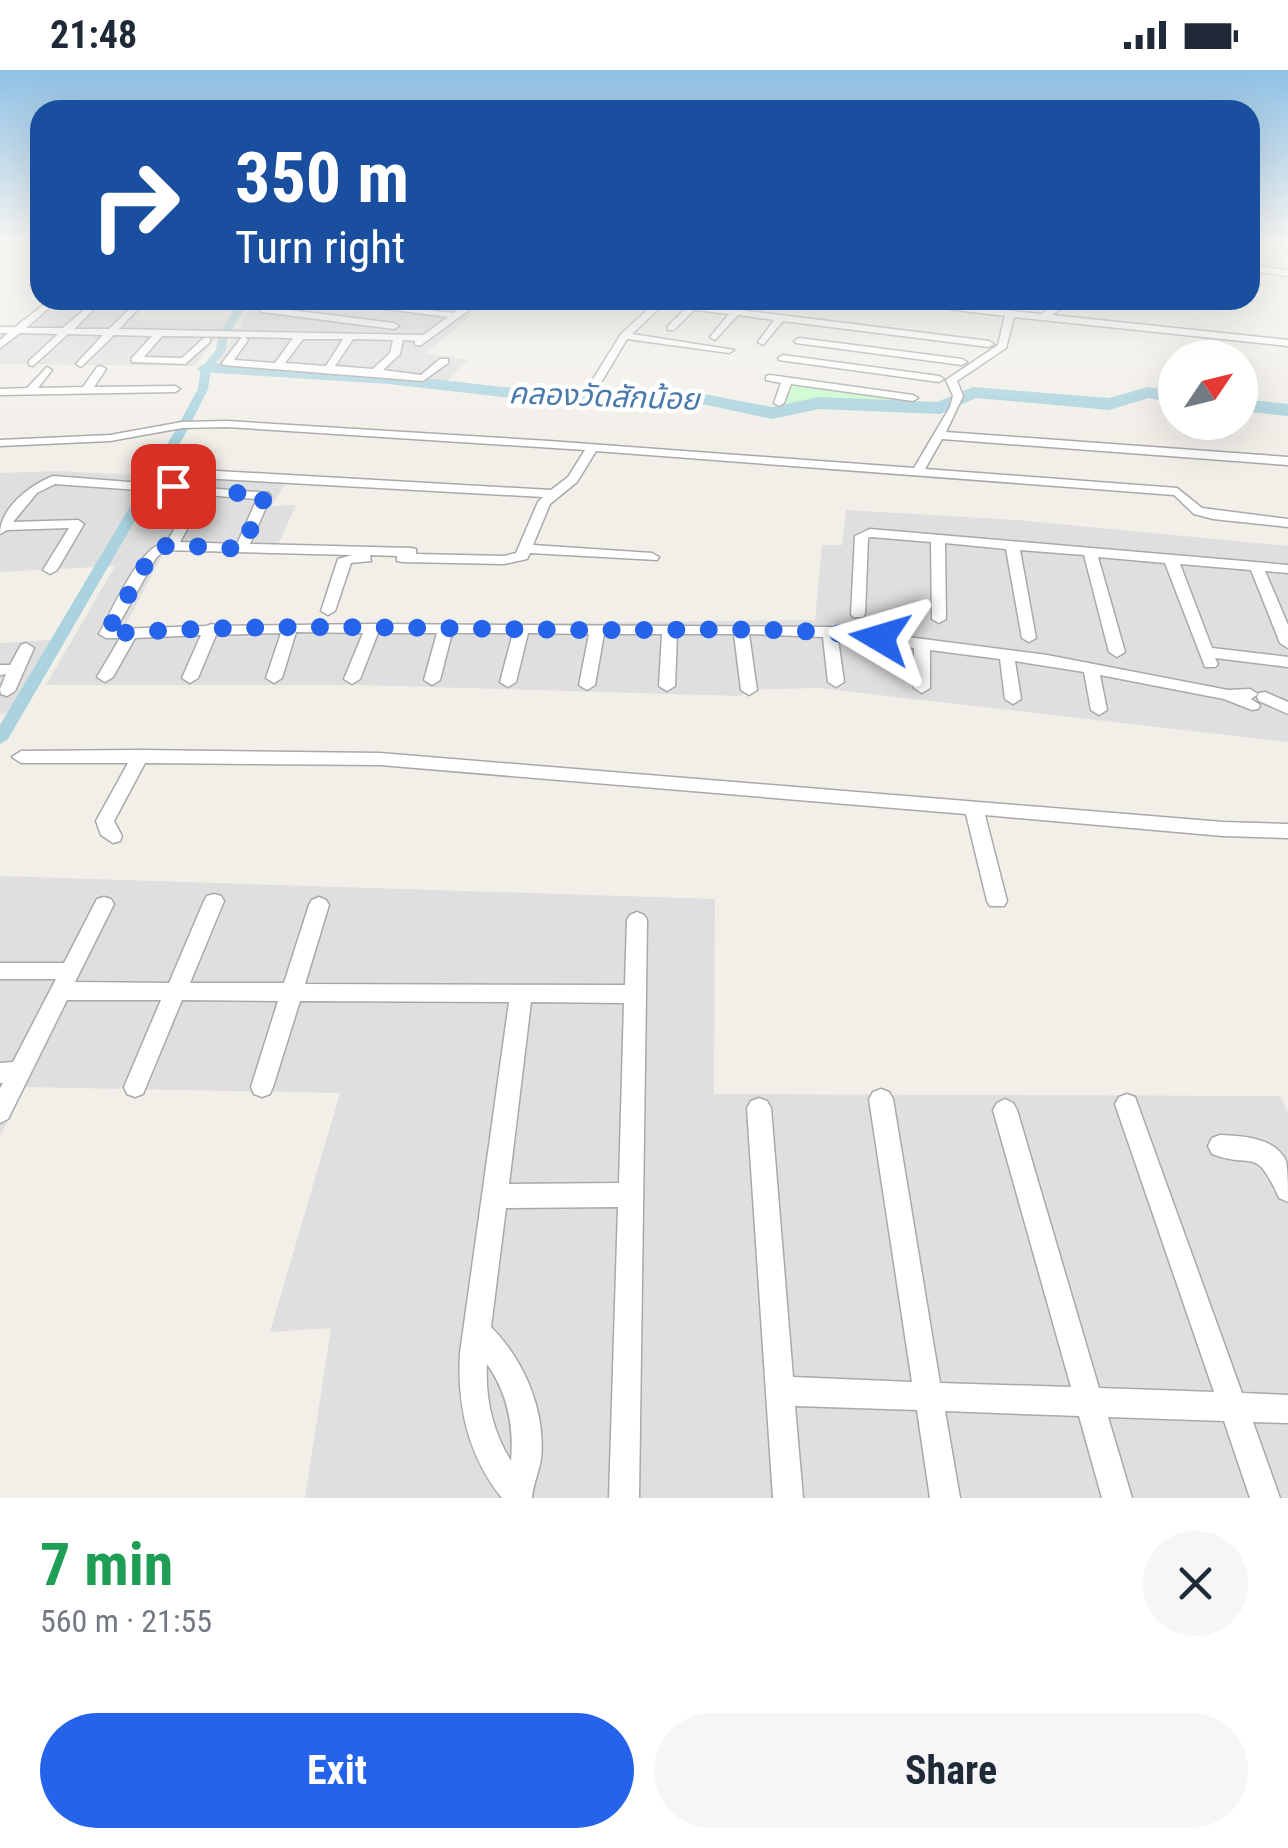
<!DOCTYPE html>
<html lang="en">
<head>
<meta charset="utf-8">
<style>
  body { margin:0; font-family:"Roboto Condensed","Noto Sans Thai",sans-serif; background:#f6f6f7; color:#1f2937; height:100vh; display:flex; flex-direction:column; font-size:38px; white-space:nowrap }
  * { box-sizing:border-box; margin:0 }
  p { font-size:32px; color:#747a83 }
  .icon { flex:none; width:55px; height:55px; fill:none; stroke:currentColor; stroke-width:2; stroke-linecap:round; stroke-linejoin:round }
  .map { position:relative; height:1428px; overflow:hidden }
  .drawer { display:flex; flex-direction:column; background:#fff; flex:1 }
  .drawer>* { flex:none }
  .guide { position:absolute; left:30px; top:30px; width:1230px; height:210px; border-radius:30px; box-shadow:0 10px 40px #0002; background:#1a4fa0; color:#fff; overflow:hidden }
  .needle { width:65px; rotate:55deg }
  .fabs { position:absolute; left:1158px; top:270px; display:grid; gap:20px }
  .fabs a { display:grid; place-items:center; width:100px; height:100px; border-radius:50%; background:#fff; box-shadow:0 10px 40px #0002; font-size:50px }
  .pin { position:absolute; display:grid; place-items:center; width:85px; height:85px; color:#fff; margin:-42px; border-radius:20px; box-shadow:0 5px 15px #0006 }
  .me { position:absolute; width:110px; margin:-55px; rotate:277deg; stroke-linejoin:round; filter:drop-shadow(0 0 8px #0008) }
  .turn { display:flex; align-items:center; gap:35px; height:210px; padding:0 40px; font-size:45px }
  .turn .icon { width:130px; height:130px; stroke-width:2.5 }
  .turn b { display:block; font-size:70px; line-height:85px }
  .round { display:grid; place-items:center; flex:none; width:105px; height:105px; border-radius:52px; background:#f6f6f7 }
  .summary { display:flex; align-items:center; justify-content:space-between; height:170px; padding:0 40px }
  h1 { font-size:60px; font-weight:700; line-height:75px; color:#1e9e55 }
  .action { display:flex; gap:20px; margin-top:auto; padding:20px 40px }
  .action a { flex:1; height:115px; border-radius:60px; background:#2563eb; color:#fff; font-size:40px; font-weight:700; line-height:115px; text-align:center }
  .action a+a { background:#f6f6f7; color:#1f2937 }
  .status { display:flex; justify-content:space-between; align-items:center; height:70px; padding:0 50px; background:#fff; direction:ltr }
  .status svg { height:28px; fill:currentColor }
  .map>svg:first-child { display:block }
  .residential { fill:#e0dfdf }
  .park { fill:#c8facc }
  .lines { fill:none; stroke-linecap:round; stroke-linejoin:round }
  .canal { fill:#aad3df; fill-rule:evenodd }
  .river { fill:#aad3df; fill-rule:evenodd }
  .minor-casing { stroke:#a9a9a9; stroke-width:3 }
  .minor { fill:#fff; fill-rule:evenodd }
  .route { stroke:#2563eb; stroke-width:18; stroke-dasharray:0 32.4 }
  .labels { text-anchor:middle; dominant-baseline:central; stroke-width:9; stroke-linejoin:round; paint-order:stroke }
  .far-water-label { font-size:30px; font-style:italic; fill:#4a7aab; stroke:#fff }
</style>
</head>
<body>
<div class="status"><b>21:48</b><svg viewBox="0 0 49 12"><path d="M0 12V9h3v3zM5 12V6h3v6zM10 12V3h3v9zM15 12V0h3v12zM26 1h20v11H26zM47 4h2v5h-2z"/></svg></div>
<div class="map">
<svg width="1288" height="1428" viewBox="0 0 1288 1428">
  <rect width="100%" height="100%" fill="#f2efe9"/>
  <path class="residential" d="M 252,230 L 489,230 L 426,283 L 468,290 L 447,311 L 402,309 L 362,302 L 211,300 L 233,266 L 218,266 L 194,296 L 0,294 L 0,257 L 14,257 L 45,231 L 148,232 L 132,250 L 228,251 L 223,259 L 240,258 Z
    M 60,401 L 286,413 L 271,436 L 296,435 L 278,475 L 167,476 L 124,558 L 815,550 L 822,475 L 842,475 L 846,440 L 1017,450 L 1288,476 L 1288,672 L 818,618 L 749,620 L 741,626 L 358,615 L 46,615 L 115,496 L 0,502 L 0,403 Z
    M 65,569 L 6,643 L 0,644 L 0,573 Z
    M 0,806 L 715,829 L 714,1024 L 1280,1026 L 1288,1042 L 1288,1428 L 305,1428 L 331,1258 L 270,1262 L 340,1023 L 25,1017 L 0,1066 Z"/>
  <path class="park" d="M 788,309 L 913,328 L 912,335 L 813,329 L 785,335 Z"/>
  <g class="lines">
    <path class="canal" d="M 240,230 L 250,230 L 228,266 L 226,280 L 211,298 L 208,319 L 187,361 L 8,669 L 0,674 L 0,655 L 175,361 L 198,319 L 201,298 L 216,280 L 218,266 Z"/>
    <path class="river" d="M 206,293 L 388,304 L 522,319 L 678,319 L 772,337 L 819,327 L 937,332 L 973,317 L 1108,328 L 1148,317 L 1175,321 L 1175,333 L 1149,328 L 1109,340 L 976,328 L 940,344 L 819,339 L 772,349 L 678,329 L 522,329 L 388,314 L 200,302 L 197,298 Z
      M 1240,329 L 1288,334 L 1288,346 L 1240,341 Z"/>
    <g class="minor-casing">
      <path id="minor" d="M 1250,195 L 1288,200 L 1288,206 L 1250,201 Z
        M 318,230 L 346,230 L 453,243 L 472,230 L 483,230 L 421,275 L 415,275 L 415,271 L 403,270 L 400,284 L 383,300 L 421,305 L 440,289 L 448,289 L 448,293 L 423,311 L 223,295 L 222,293 L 242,267 L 162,266 L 144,287 L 182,288 L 204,268 L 210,268 L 210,272 L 185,294 L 132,292 L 132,288 L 152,266 L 114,265 L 81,297 L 76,294 L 103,265 L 68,264 L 33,296 L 29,295 L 29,291 L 58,264 L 20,263 L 0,278 L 0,270 L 8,263 L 0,263 L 0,257 L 15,257 L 46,233 L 49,234 L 49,238 L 26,258 L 63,258 L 93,232 L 98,235 L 74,259 L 109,259 L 137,232 L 142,235 L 119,259 L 423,265 L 448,247 ZM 245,267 L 293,268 L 275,293 L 234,290 L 248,270 ZM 303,269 L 343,269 L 326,296 L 285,293 ZM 353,269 L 393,270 L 390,283 L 373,299 L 335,296 Z
        M 658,230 L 668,230 L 632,264 L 734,280 L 729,283 L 627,269 L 599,316 L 591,316 L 590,314 L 621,264 Z
        M 694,230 L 702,230 L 699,235 L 989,271 L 994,274 L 989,277 L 783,251 L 763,275 L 758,272 L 774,250 L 738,245 L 715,270 L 710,267 L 729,244 L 694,240 L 674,260 L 668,260 L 668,256 Z
        M 875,230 L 906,230 L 1041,244 L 1062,230 L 1073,230 L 1052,245 L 1288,270 L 1288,276 L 1014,247 L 1006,278 L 957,311 L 963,326 L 946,362 L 1288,387 L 1288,395 L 942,369 L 925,399 L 1177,418 L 1202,438 L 1288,449 L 1288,457 L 1213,449 L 1194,444 L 1174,425 L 596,381 L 577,412 L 550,434 L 533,475 L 652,483 L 659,487 L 657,490 L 530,483 L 527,489 L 504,494 L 402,492 L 397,491 L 397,486 L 370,485 L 371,491 L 351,493 L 335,541 L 328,545 L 321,541 L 338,489 L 352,485 L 164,480 L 156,488 L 116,559 L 206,556 L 212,554 L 218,556 L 372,554 L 830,557 L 1047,585 L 1228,620 L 1250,619 L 1258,624 L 1251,629 L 1260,635 L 1258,639 L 1252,640 L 1224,629 L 1100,605 L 1107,640 L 1099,645 L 1091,640 L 1084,602 L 1015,591 L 1021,629 L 1013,634 L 1005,629 L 1000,589 L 930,580 L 930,618 L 922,623 L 914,618 L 914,578 L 838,569 L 844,612 L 836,617 L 828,612 L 823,567 L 749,564 L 757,620 L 749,625 L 741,620 L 734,564 L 677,564 L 675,616 L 667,621 L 659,616 L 662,564 L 604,564 L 595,615 L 587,620 L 579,615 L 589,564 L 528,563 L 516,612 L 508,617 L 500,612 L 513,563 L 452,563 L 440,610 L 432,615 L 424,610 L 437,563 L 378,563 L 360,609 L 352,614 L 344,609 L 363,563 L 296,562 L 282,608 L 274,613 L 266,608 L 281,563 L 216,565 L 198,608 L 190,613 L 182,608 L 201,565 L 135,568 L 113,607 L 105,612 L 97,607 L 120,568 L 106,568 L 99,564 C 112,541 140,474 167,472 L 194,424 L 55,414 L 37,423 L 13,452 L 78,450 L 84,454 L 57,500 L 50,504 L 43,500 L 69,458 L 7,460 L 0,464 C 0,438 30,415 53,406 L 269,423 L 271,426 L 250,474 L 411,478 L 416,479 L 416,484 L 504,486 L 516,483 L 538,432 L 543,427 L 182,407 L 176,403 L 182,399 L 551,420 L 568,407 L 585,380 L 227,357 L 182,358 L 110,371 L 0,376 L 0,370 L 110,365 L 182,352 L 227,351 L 549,371 L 914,398 L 950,337 L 953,326 L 946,310 L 998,275 L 1005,246 ZM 206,425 L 257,429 L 237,474 L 180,472 Z
        M 265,237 L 394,253 L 399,256 L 394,259 L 262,242 L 260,240 Z
        M 799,268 L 962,289 L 967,292 L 962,295 L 796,273 L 794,271 Z
        M 783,285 L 939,306 L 944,309 L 939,312 L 779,290 L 778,288 Z
        M 101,296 L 106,299 L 94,317 L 175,316 L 180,319 L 175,322 L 0,325 L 0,319 L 27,318 L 47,297 L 52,300 L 38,318 L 83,317 L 97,297 Z
        M 770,305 L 913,325 L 918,328 L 913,331 L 791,314 L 784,333 L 779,336 L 774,333 L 781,313 L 766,310 L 766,306 Z
        M 870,459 L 1288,495 L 1288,503 L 1265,501 L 1288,555 L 1288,578 L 1280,573 L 1251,500 L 1180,494 L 1212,578 L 1288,587 L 1288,597 L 1215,588 L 1218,594 L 1215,597 L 1205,597 L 1165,493 L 1098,487 L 1125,582 L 1117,587 L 1109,582 L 1084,485 L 1020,480 L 1036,568 L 1029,572 L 1022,568 L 1006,479 L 945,473 L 946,549 L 939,553 L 932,549 L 931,472 L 871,467 L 868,468 L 865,544 L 863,547 L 853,547 L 851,544 L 855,466 Z
        M 26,573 L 34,578 L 15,621 L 7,626 L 1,624 L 0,619 L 6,604 L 0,605 L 0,595 L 10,595 L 21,575 Z
        M 1265,622 L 1288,632 L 1288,644 L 1259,631 L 1257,627 L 1259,623 Z
        M 140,680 L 380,683 L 1223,752 L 1288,754 L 1288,768 L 1223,766 L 985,745 L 1007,831 L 1004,836 L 990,836 L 987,831 L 966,744 L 380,695 L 145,693 L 114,751 L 122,766 L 120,771 L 113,773 L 101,765 L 96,751 L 128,693 L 21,693 L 12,687 L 21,681 Z
        M 214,824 L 221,826 L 224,831 L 190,913 L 284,913 L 309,835 L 312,830 L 319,827 L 326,830 L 329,835 L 305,914 L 625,915 L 627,850 L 630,845 L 637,842 L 644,845 L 647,850 L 639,1428 L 609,1428 L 618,1137 L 506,1138 L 491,1257 C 524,1290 546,1341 541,1389 C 539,1402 533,1414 532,1428 L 502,1428 C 468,1386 457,1336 460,1283 L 509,932 L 300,931 L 273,1017 L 270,1024 L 262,1027 L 254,1024 L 251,1017 L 278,931 L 182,930 L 143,1024 L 135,1027 L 127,1024 L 124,1017 L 161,930 L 67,930 L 8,1049 L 0,1053 L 0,1018 L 3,1013 L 0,1013 L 0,993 L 13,992 L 56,909 L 0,909 L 0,893 L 64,893 L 97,829 L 104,827 L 111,829 L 114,834 L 75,912 L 169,913 L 204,831 L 207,826 ZM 531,932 L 624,933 L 619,1113 L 509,1114 ZM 487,1294 C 508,1324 514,1356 511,1391 C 493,1362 485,1329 487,1294 Z
        M 881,1019 L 889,1022 L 893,1029 L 940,1313 L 1071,1317 L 993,1040 L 997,1033 L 1005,1029 L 1013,1033 L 1017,1040 L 1099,1318 L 1214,1322 L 1115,1034 L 1119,1027 L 1127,1024 L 1135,1027 L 1242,1323 L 1288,1325 L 1288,1353 L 1253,1352 L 1280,1428 L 1250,1428 L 1224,1351 L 1108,1347 L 1132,1428 L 1102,1428 L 1079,1346 L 945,1341 L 960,1428 L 930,1428 L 917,1340 L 795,1336 L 803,1428 L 773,1428 L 747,1038 L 751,1031 L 759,1028 L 767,1031 L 771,1038 L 793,1307 L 912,1312 L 869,1029 L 873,1022 Z
        M 1220,1065 C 1242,1066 1275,1067 1286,1091 C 1288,1102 1288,1120 1288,1132 L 1279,1128 C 1255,1074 1254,1100 1212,1084 L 1208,1076 L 1212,1068 Z"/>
    </g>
    <use href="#minor" class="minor"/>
  </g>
  <linearGradient id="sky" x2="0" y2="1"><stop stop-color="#8fc0e4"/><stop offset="0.46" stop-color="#f9f8f5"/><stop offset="1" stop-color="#f9f8f5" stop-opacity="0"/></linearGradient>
  <rect width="1288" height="371" fill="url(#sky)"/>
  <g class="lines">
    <path class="route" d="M 173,416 L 265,426 L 242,479 L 172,475 L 155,478 L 106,564 C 267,552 430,559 592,560 C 688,561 784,555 880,568"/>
  </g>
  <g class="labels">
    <g class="far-water-label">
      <text transform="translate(604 326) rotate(2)">คลองวัดสักน้อย</text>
    </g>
  </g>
</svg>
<div class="fabs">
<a><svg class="needle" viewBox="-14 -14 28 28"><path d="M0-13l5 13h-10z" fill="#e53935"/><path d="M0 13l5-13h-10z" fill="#747a83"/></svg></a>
</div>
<div class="pin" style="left:173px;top:416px;background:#d93025"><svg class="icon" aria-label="arrive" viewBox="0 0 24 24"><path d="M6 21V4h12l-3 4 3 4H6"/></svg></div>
<svg class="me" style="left:880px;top:568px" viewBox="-20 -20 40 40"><path d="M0-17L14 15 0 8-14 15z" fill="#2563eb" stroke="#fff" stroke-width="4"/></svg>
<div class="guide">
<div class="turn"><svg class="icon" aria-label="right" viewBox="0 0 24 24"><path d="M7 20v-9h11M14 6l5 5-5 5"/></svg><div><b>350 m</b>Turn right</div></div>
</div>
</div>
<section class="drawer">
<div class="summary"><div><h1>7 min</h1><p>560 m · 21:55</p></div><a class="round"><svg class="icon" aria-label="close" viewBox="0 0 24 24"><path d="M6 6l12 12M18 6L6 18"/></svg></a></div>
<div class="action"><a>Exit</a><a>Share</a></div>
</section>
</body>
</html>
